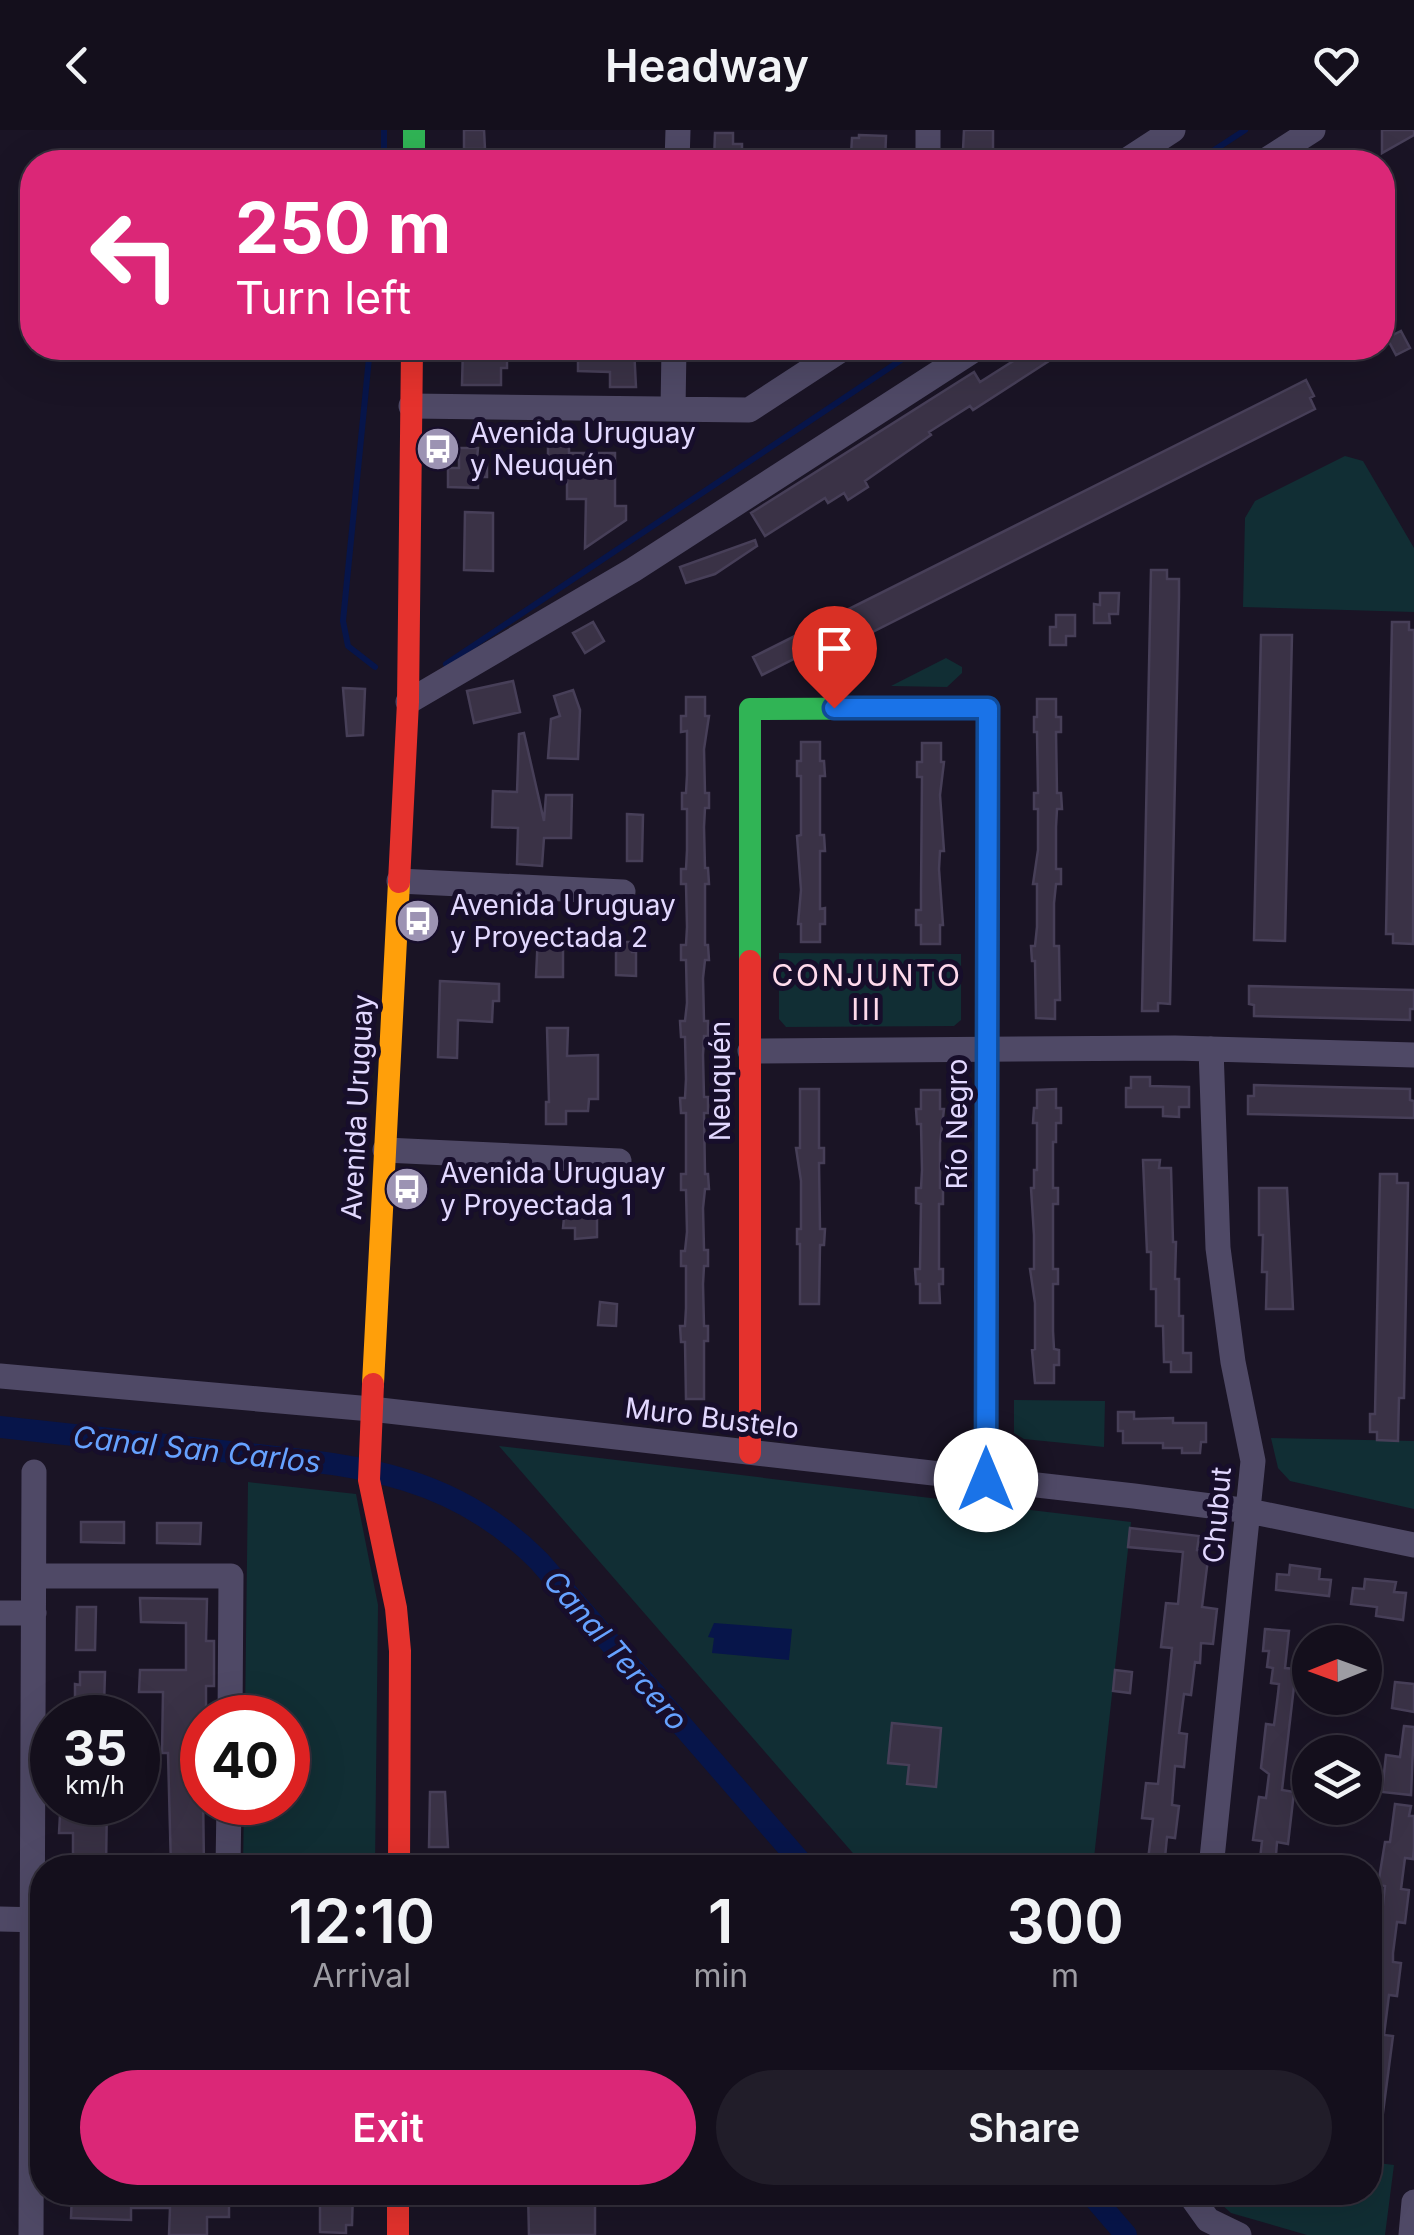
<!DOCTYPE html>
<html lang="en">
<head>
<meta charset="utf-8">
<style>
  body { margin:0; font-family:Inter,sans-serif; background:#211d29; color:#f1f3f6; height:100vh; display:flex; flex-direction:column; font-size:38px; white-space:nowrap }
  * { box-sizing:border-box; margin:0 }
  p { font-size:32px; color:#9d9ca3 }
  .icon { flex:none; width:55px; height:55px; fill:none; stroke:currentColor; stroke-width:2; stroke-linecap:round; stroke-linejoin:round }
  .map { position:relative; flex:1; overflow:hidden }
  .sheet { position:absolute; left:30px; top:1725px; width:1352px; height:350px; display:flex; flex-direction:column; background:#140f1c; border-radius:40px; box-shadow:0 10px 40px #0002,0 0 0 2px #332f3b }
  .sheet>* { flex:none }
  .hud { position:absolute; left:20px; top:20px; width:1375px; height:210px; border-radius:40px; box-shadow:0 10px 40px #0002,0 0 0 2px #332f3b; background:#db2777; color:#fff; overflow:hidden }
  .needle { width:65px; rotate:269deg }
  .tools { position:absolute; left:1292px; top:1495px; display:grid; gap:20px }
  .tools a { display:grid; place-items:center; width:90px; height:90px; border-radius:50%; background:#140f1c; box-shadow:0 10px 40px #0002,0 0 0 2px #332f3b; font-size:50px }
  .speed { position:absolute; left:30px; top:1565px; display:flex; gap:20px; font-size:50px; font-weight:700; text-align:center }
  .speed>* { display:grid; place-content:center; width:130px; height:130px; border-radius:50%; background:#140f1c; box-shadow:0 10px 40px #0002,0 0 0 2px #332f3b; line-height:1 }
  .speed small { font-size:25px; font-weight:400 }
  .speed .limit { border:15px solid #d22; background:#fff; color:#111 }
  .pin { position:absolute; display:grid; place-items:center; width:85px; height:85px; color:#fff; margin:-102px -42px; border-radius:50% 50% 50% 0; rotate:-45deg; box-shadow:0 0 10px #0007 }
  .pin .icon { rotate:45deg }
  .me { position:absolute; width:110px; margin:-55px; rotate:0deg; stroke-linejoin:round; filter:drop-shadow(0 0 8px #0008) }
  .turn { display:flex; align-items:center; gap:35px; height:210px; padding:0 50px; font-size:45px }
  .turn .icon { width:130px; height:130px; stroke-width:2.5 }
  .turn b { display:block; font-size:70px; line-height:85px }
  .eta { display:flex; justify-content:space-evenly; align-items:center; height:170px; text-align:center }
  .eta b { font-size:60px; font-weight:600; line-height:70px }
  .button { display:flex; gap:20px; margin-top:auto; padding:20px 50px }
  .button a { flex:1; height:115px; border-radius:60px; background:#db2777; color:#fff; font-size:40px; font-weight:600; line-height:115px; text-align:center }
  .button a+a { background:#211d29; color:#f1f3f6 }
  header { display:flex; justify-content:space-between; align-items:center; height:130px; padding:0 50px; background:#140f1c; font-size:45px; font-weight:600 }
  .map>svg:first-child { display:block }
  .green { fill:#112e34 }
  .water { fill:#07154a }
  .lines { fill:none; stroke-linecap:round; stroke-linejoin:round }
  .stream { stroke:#07154a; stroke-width:6 }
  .canal { stroke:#07154a; stroke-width:22 }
  .building { fill:#3a3246; stroke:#473f58; stroke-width:2.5 }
  .street { stroke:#4f4966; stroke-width:25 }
  .fast { stroke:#30b455; stroke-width:22 }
  .slow { stroke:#ff9f0a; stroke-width:22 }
  .jam { stroke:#e5322d; stroke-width:22 }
  .route-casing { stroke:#114b97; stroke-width:25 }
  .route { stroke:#1a73e8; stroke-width:18 }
  .labels { text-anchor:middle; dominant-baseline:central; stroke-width:10; stroke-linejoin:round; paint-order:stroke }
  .poi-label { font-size:28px; fill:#e2d8ff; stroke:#170e2b; text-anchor:start }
  .street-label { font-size:28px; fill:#e2d8ff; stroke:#170e2b }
  .neighbourhood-label { font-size:30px; letter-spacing:2.5px; fill:#ffdaec; stroke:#170e2b }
  .water-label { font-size:30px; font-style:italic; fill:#66a2ff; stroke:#170e2b }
</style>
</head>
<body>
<header><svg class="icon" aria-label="back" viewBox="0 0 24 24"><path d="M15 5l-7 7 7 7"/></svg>Headway<svg class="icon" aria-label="heart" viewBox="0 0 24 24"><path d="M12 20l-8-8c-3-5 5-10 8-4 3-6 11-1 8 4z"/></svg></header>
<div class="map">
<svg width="1414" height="2105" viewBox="0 0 1414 2105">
  <rect width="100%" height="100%" fill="#1a1425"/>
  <path class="green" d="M 1345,326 L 1363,331 L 1414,418 L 1414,482 L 1243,477 L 1245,388 L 1255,371 Z
    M 946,528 L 962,537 L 962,543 L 947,557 L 891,556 Z
    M 779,823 L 961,824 L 961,890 L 954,896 L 786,897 L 779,889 Z
    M 1014,1270 L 1105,1271 L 1104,1317 L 1024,1309 L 1014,1303 Z
    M 1271,1308 L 1414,1311 L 1414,1379 L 1290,1351 L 1278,1338 Z
    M 499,1316 L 1131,1392 L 1093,1737 L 865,1737 Z
    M 248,1352 L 356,1364 L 378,1475 L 375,1737 L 243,1738 L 244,1673 L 288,1672 L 288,1588 L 245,1587 Z
    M 1370,2032 L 1394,2035 L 1385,2105 L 1307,2105 L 1231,2083 L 1209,2063 L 1370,2062 Z"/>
  <path class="water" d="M 714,1493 L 792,1499 L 789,1530 L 712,1523 L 714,1508 L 708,1507 Z"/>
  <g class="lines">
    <path class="stream" d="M 384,32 L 384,0
      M 1196,32 L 1245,0
      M 370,218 L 343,491 L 348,516 L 375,537
      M 446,534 L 919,218"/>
    <path class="canal" d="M 0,1297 C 74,1305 147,1313 221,1321 C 344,1335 446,1337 539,1431 L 806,1738
      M 1089,2062 L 1126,2105"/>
  </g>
  <path class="building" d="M 464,0 L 484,0 L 485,19 L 464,19 Z
    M 964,0 L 993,0 L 993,32 L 969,32 L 969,20 L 963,20 Z
    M 1382,0 L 1414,0 L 1414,5 L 1382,23 Z
    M 715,3 L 733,3 L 733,14 L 742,14 L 742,32 L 714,32 Z
    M 859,5 L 886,6 L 885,32 L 859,32 L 859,25 L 851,25 L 852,8 L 859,8 Z
    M 1401,201 L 1410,218 L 1396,225 L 1387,208 Z
    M 463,218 L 507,219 L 507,238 L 501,238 L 501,255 L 462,255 Z
    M 610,218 L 634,218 L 636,257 L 610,257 L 610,242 L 578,241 L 578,221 L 610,221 Z
    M 1016,218 L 1069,218 L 973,280 L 970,276 L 929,302 L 931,305 L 865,351 L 868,357 L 848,370 L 844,363 L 828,373 L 825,368 L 765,406 L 751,383 L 974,242 L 980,252 L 1021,226 Z
    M 1306,250 L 1314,266 L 1310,268 L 1315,279 L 801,538 L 796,528 L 762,545 L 753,527 Z
    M 548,310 L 569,310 L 569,323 L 615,323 L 615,376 L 626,376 L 626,390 L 585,418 L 586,369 L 567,369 L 567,345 L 548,345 Z
    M 459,318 L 478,318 L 477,329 L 487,329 L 487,347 L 478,347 L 478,358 L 448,357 L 448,338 L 459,338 Z
    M 465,382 L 493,383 L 493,441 L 464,440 Z
    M 755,410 L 757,416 L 715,444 L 686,453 L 680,437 Z
    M 1151,440 L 1167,440 L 1167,449 L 1179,449 L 1179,467 L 1170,874 L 1158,873 L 1158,881 L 1142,881 Z
    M 1100,463 L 1119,463 L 1118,484 L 1109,484 L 1110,493 L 1094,493 L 1094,474 L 1100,475 Z
    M 1056,485 L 1075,485 L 1075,506 L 1066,506 L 1066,515 L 1050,515 L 1050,497 L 1056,497 Z
    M 593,492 L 604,511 L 585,523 L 573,503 Z
    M 1392,492 L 1409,492 L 1409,500 L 1414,500 L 1413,814 L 1393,813 L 1393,804 L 1386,804 Z
    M 1261,505 L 1292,505 L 1285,811 L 1254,810 Z
    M 513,551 L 520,582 L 474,593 L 467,561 Z
    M 343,558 L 365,559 L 363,605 L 347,606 Z
    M 573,560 L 580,580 L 578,629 L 548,628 L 551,589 L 560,586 L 554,566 Z
    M 686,567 L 705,567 L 705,586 L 709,586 L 704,619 L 705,663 L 709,663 L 709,678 L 705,678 L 704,697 L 705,738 L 708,738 L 709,754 L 705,754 L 705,815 L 708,815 L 709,830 L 705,830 L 703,848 L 704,891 L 708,891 L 708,906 L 704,906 L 703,925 L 704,967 L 708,967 L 708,983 L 704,983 L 705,1044 L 708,1044 L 709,1059 L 705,1059 L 703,1078 L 704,1120 L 708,1120 L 708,1136 L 704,1136 L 703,1154 L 704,1196 L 708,1196 L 708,1211 L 704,1211 L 704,1269 L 686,1269 L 685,1212 L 681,1212 L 680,1196 L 685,1196 L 686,1178 L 686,1136 L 681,1136 L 681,1121 L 685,1121 L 687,1102 L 686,1060 L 681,1060 L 681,1044 L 686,1044 L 686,983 L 681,983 L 680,968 L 685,968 L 686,949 L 685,907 L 681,907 L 680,891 L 685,891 L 687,873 L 686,830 L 681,830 L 681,815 L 686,815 L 687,797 L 686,754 L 681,754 L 681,739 L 686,739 L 687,720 L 687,679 L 682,679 L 682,663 L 686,663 L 687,645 L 687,601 L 681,602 L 681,586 L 686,586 Z
    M 1037,569 L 1056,569 L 1056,587 L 1061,587 L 1061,602 L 1056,602 L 1057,663 L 1061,663 L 1062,679 L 1057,679 L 1056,697 L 1056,739 L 1061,739 L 1061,754 L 1056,754 L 1054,773 L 1054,816 L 1059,816 L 1060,870 L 1055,870 L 1055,889 L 1036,888 L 1035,831 L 1032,831 L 1031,816 L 1035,816 L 1037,797 L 1037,754 L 1033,754 L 1038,720 L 1038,679 L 1034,679 L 1034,663 L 1038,663 L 1037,602 L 1034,602 L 1034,587 L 1037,587 Z
    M 524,603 L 544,691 L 546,665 L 572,665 L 571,708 L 544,708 L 542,736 L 517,734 L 518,698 L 492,697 L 493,661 L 517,662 L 519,604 Z
    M 801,612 L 820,612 L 820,631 L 824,631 L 825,646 L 820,646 L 820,705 L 824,705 L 825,721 L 820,721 L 820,779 L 825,778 L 825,794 L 820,794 L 820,812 L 801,812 L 801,794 L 798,794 L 801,760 L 797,706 L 801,705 L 801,646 L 797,646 L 797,631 L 801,631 Z
    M 922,613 L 941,613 L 941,632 L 944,632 L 940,665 L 944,721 L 940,721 L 939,739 L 943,795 L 940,795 L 940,814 L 921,814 L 921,795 L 916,795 L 916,780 L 921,780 L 921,761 L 922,647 L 917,647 L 917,632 L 922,632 Z
    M 627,684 L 643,685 L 642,731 L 627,731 Z
    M 538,804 L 563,805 L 563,847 L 536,847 Z
    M 616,812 L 632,812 L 632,822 L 636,822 L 636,846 L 616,845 Z
    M 440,851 L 499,854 L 499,871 L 493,871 L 492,892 L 458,890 L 457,928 L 438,927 Z
    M 1249,856 L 1414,860 L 1414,879 L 1410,879 L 1410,890 L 1254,886 L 1254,875 L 1249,874 Z
    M 547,898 L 568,898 L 567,926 L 598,925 L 598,969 L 589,969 L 588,981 L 566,981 L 566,994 L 546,994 L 546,972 L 549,972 Z
    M 1131,947 L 1150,947 L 1150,956 L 1189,957 L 1189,977 L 1179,977 L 1179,987 L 1163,986 L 1163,977 L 1126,977 L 1126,958 L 1131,958 Z
    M 1254,955 L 1410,959 L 1410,970 L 1414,971 L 1414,988 L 1248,984 L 1248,966 L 1254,966 Z
    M 800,959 L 819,959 L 819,1018 L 824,1018 L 824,1033 L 819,1033 L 820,1099 L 825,1099 L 824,1115 L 820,1115 L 819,1174 L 800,1174 L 800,1114 L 797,1114 L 797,1099 L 801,1099 L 801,1051 L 796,1018 L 800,1018 Z
    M 1056,959 L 1056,978 L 1061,978 L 1061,993 L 1056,993 L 1056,1012 L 1053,1012 L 1053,1058 L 1058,1058 L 1058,1074 L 1053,1074 L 1053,1139 L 1058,1139 L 1058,1154 L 1053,1154 L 1053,1201 L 1054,1219 L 1059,1220 L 1059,1235 L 1054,1235 L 1054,1253 L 1035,1253 L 1032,1220 L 1035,1219 L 1035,1173 L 1030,1139 L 1034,1139 L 1034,1105 L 1031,1058 L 1034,1058 L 1034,1040 L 1037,1040 L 1037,993 L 1033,993 L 1034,978 L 1037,978 L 1037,960 Z
    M 921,960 L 940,960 L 940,979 L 944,979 L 940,1013 L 940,1058 L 943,1058 L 943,1074 L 939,1074 L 939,1139 L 943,1139 L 943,1154 L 939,1154 L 940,1173 L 920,1173 L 920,1154 L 916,1154 L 915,1139 L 920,1139 L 921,1074 L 916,1073 L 916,1058 L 921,1058 L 922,1040 L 921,994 L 917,994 L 916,979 L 921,979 Z
    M 1143,1030 L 1160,1030 L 1159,1038 L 1171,1038 L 1173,1112 L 1176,1112 L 1175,1149 L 1179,1149 L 1179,1186 L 1183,1186 L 1183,1223 L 1191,1223 L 1191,1242 L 1171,1242 L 1171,1232 L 1164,1232 L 1163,1196 L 1156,1196 L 1156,1159 L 1151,1159 L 1151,1122 L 1147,1122 Z
    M 1380,1044 L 1397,1044 L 1397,1053 L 1408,1053 L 1404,1268 L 1399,1268 L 1398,1311 L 1377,1310 L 1377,1302 L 1370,1302 L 1370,1284 L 1375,1284 Z
    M 1259,1058 L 1287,1058 L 1293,1179 L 1266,1179 L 1267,1142 L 1262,1142 L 1263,1105 L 1259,1105 Z
    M 597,1076 L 597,1107 L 575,1109 L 575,1098 L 563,1098 L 565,1078 Z
    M 600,1172 L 617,1174 L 616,1196 L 598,1195 Z
    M 1118,1282 L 1134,1282 L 1134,1289 L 1173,1288 L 1173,1293 L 1206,1293 L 1206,1312 L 1201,1312 L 1200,1323 L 1182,1323 L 1182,1318 L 1163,1318 L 1163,1313 L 1123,1313 L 1123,1301 L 1118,1301 Z
    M 81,1392 L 124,1392 L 124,1413 L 81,1412 Z
    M 157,1393 L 201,1393 L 200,1414 L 157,1413 Z
    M 1130,1398 L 1199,1406 L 1197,1420 L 1209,1421 L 1202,1477 L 1217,1479 L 1213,1514 L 1201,1513 L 1200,1533 L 1195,1532 L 1191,1565 L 1184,1564 L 1179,1603 L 1187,1604 L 1184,1637 L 1175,1636 L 1172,1675 L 1179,1676 L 1175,1708 L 1167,1707 L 1164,1738 L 1147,1738 L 1153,1689 L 1142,1688 L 1146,1653 L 1158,1654 L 1172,1518 L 1161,1517 L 1166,1473 L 1178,1474 L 1183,1422 L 1128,1417 Z
    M 1290,1435 L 1320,1439 L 1319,1449 L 1331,1450 L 1329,1466 L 1276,1460 L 1277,1444 L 1289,1445 Z
    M 1365,1449 L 1396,1452 L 1394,1462 L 1406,1463 L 1403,1490 L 1376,1486 L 1377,1477 L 1351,1474 L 1353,1458 L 1364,1459 Z
    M 140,1468 L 207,1469 L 206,1511 L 214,1511 L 214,1556 L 206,1556 L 206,1588 L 202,1588 L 204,1738 L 171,1738 L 168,1623 L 162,1623 L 163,1562 L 139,1562 L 140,1540 L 186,1540 L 186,1493 L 141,1492 Z
    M 77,1477 L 96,1477 L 95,1520 L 76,1520 Z
    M 1265,1499 L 1289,1501 L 1285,1538 L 1296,1539 L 1282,1660 L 1294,1662 L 1288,1714 L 1277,1712 L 1275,1738 L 1259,1738 L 1262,1711 L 1253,1710 L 1259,1667 L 1266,1668 L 1269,1644 L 1261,1638 L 1266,1594 L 1274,1595 L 1278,1564 L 1279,1554 L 1271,1553 L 1273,1538 L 1267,1537 L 1269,1521 L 1263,1521 Z
    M 1115,1540 L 1132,1542 L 1130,1563 L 1113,1561 Z
    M 80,1542 L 105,1542 L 104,1576 L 95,1576 L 95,1588 L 75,1588 L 75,1554 L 80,1555 Z
    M 1395,1552 L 1414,1554 L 1414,1582 L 1392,1578 Z
    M 892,1593 L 941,1598 L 936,1657 L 907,1654 L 909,1635 L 888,1633 Z
    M 1404,1596 L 1414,1597 L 1411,1665 L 1382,1662 L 1386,1625 L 1400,1627 Z
    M 430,1662 L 445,1662 L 448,1717 L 429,1717 Z
    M 76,1672 L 107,1672 L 106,1738 L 73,1738 L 73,1703 L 59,1703 L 60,1685 L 75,1685 Z
    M 1395,1674 L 1411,1676 L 1409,1686 L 1414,1686 L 1414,1718 L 1413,1729 L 1405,1728 L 1401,1759 L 1409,1760 L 1405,1793 L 1397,1792 L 1393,1823 L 1393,1832 L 1401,1833 L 1397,1866 L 1389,1865 L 1384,1905 L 1393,1906 L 1381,1998 L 1370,1997 L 1370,1846 L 1375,1847 L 1385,1756 L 1378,1755 L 1385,1712 L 1390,1712 Z
    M 72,2062 L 229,2062 L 229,2087 L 207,2087 L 207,2105 L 169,2105 L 170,2078 L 131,2078 L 131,2090 L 71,2088 Z
    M 325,2062 L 353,2062 L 352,2095 L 346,2095 L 346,2103 L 320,2102 L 320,2074 L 325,2074 Z
    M 528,2062 L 595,2062 L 595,2105 L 529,2105 Z"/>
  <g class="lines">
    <path class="street" d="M 677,32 L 678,0
      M 928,32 L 928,0
      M 1124,32 L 1173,0
      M 1263,32 L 1313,0
      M 411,276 L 749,280 L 844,218
      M 673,279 L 674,218
      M 408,572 L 633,440 L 977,218
      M 399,751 L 623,762
      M 750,921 L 1175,918 L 1414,925
      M 385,1020 L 619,1031
      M 0,1246 L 371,1279 L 1134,1366 L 1249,1381 L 1414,1415
      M 34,1446 L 231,1446 L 230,1588
      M 0,1483 L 34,1483
      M 228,1738 L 229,1672
      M 1211,1738 L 1253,1331 L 1233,1232 L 1218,1118 L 1211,919
      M 0,1789 L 42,1790
      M 1188,2062 L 1208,2090 L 1239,2105
      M 31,2105 L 34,1342
      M 1411,2105 L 1414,2072"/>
    <path class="fast" d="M 414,0 L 414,32
      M 750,831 L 750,579 L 988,578 L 988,712"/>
    <path class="slow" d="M 373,1254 L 399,752
      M 986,1350 L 988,712"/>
    <path class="jam" d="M 399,752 L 408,572 L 412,218
      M 750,831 L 750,1323
      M 373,1254 L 369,1350 L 396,1478 L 400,1521 L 399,1738
      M 398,2062 L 398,2105"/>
  </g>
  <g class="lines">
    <g class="route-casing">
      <path id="route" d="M 834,578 L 988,578 L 986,1350"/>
    </g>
    <use href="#route" class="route"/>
  </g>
  <defs>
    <g id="bus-disc" transform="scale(2.25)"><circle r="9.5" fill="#9c93b3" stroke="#170e2b"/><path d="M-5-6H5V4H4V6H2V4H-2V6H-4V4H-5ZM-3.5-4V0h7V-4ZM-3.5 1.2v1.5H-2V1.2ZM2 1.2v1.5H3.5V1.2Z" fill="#fff"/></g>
  </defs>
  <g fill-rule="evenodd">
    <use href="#bus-disc" x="438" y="319"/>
    <use href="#bus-disc" x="418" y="791"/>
    <use href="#bus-disc" x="407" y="1059"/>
  </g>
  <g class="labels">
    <g class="poi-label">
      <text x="470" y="303">Avenida Uruguay<tspan x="470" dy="32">y Neuquén</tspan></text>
      <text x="450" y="775">Avenida Uruguay<tspan x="450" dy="32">y Proyectada 2</tspan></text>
      <text x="440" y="1043">Avenida Uruguay<tspan x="440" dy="32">y Proyectada 1</tspan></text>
    </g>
    <g class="street-label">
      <text transform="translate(720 951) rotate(-90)">Neuquén</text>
      <text transform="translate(357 977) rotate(-87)">Avenida Uruguay</text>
      <text transform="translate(957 994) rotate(-90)">Río Negro</text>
      <text transform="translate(712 1288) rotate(7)">Muro Bustelo</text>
      <text transform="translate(1217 1385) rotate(-85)">Chubut</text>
    </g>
    <g class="neighbourhood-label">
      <text x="867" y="845">CONJUNTO<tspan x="867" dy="34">III</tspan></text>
    </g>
    <g class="water-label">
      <text transform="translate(197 1319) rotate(6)">Canal San Carlos</text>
      <text transform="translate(616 1520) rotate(49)">Canal Tercero</text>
    </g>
  </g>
</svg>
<div class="tools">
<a><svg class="needle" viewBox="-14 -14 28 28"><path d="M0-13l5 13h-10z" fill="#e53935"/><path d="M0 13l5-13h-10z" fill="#9d9ca3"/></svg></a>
<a><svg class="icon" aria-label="layers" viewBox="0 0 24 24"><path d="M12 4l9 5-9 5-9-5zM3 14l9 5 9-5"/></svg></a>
</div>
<div class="speed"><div>35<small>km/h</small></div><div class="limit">40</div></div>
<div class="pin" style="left:834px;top:578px;background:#d93025"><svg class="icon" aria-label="arrive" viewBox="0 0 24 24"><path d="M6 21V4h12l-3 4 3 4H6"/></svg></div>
<svg class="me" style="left:986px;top:1350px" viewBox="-20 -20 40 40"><circle r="19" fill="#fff"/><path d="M0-13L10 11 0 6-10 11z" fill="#1a73e8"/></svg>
<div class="hud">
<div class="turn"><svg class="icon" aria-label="left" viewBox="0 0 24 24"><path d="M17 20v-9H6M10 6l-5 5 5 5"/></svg><div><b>250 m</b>Turn left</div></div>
</div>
<section class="sheet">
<div class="eta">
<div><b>12:10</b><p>Arrival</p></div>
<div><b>1</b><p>min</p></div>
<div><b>300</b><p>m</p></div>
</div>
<div class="button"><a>Exit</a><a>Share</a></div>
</section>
</div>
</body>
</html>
